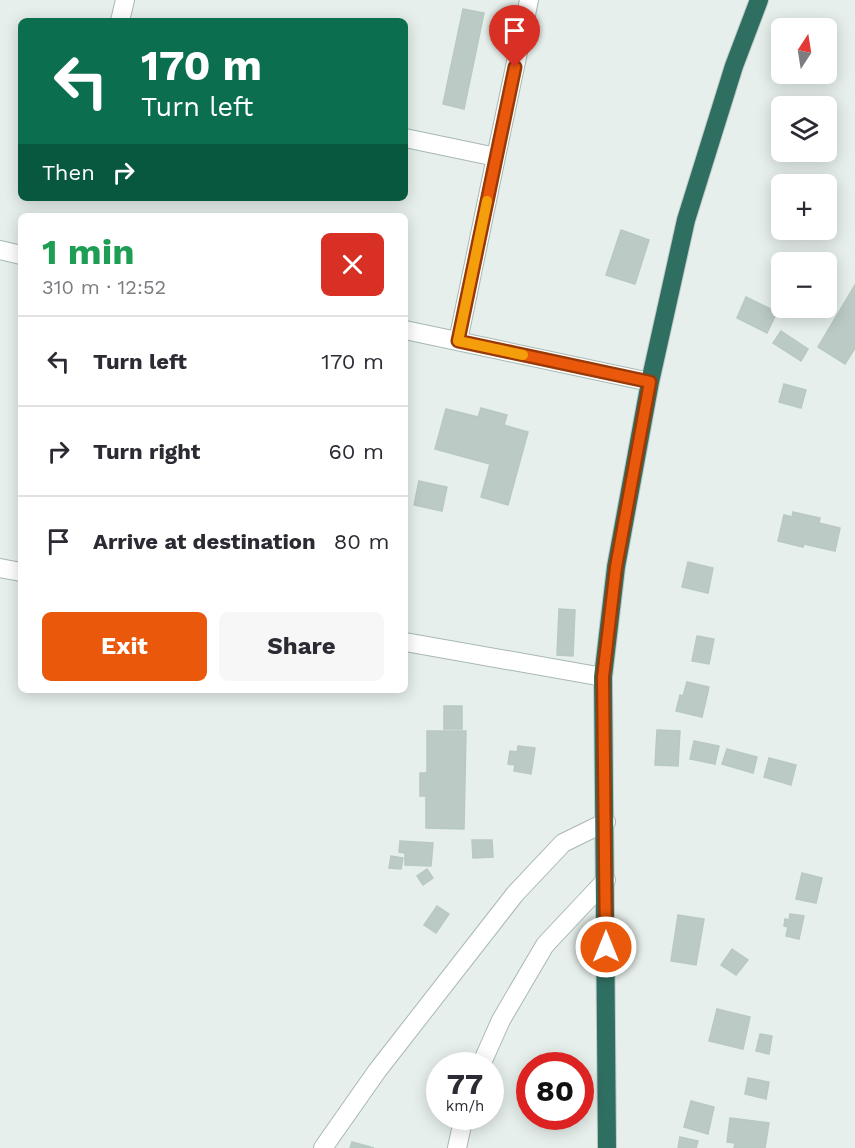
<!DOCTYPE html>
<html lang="en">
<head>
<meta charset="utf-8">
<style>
  body { margin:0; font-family:"Work Sans",sans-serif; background:#f7f7f7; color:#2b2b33; height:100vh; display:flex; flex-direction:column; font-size:22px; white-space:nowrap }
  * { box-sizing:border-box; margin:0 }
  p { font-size:20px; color:#7c7c81 }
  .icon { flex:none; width:33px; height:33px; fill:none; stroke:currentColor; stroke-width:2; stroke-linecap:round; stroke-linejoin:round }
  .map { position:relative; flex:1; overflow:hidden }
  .side { position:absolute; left:18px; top:213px; width:390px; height:480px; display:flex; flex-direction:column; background:#fff; border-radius:9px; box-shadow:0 3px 15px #0003 }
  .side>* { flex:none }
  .hud { position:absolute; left:18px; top:18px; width:390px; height:183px; border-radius:9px; box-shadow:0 3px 15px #0003; background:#0b6e4f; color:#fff; overflow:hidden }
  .needle { width:39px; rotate:12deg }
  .controls { position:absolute; left:771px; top:18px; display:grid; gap:12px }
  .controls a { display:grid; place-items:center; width:66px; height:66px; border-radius:9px; background:#fff; box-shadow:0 3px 15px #0003; font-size:30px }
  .speed { position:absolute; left:426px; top:1052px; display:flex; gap:12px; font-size:30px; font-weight:700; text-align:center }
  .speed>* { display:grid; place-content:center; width:78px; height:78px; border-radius:50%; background:#fff; box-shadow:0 3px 15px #0003; line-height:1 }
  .speed small { font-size:15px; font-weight:400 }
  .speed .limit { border:9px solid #d22; background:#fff; color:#111 }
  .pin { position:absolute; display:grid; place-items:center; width:51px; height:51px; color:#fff; margin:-62px -26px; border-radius:50% 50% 50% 0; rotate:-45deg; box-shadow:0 0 6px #0007 }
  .pin .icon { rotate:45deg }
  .me { position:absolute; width:66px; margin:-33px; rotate:0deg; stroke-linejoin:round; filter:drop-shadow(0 0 4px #0008) }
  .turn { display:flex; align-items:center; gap:21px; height:126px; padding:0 24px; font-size:27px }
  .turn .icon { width:78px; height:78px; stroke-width:2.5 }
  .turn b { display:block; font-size:42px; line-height:51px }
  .then { display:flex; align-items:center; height:57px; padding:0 24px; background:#0003; gap:12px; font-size:22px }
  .round { display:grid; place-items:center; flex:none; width:63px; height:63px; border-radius:9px; background:#f7f7f7 }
  .headline { display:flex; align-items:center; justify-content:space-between; height:102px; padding:0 24px }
  h1 { font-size:36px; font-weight:700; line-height:45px; color:#1e9e55 }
  .action { display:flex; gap:12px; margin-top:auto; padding:12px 24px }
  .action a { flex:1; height:69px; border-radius:9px; background:#ea580c; color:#fff; font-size:24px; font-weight:700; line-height:69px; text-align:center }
  .action a+a { background:#f7f7f7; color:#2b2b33 }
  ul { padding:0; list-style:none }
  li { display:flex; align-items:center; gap:18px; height:90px; padding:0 24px; border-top:2px solid #e1e1e2 }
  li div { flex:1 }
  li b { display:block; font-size:22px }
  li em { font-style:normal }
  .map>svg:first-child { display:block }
  .building { fill:#bbcac4; stroke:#b8c9c2; stroke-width:1.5 }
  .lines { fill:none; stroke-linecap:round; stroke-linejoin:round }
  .minor-casing { stroke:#a8b8b2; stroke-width:20 }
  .highway-casing { stroke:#c2cac8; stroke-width:20 }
  .minor { stroke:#fff; stroke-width:18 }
  .highway { stroke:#2f6f62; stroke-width:18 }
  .route-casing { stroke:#983908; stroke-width:15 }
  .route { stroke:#ea580c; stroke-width:10 }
  .slow { stroke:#f59e0b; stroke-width:10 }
</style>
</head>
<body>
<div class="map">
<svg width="855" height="1148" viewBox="0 0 855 1148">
  <rect width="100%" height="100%" fill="#e6efeb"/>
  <path class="building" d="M 463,9 L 484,13 L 464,109 L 443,104 Z
    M 621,230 L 649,240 L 635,284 L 606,275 Z
    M 855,285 L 855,348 L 845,364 L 818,347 Z
    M 746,297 L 777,312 L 767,333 L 737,318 Z
    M 781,331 L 808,349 L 801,361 L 773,343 Z
    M 784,384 L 806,390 L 801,408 L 779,402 Z
    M 481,408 L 507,415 L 504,425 L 528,432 L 508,505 L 481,497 L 490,464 L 435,449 L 446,409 L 478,417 Z
    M 419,481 L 447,487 L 442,511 L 414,505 Z
    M 793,512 L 820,518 L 819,523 L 840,528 L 835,551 L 804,544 L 803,547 L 778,541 L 784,515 L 792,517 Z
    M 688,562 L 713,568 L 708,593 L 682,587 Z
    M 559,609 L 575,610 L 573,656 L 557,655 Z
    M 697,636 L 714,639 L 709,664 L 692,661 Z
    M 687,682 L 709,687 L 702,717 L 676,711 L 680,695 L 683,696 Z
    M 444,706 L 462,706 L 462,729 L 444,729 Z
    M 657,730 L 680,731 L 678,766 L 655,765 Z
    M 427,731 L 466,731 L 464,829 L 426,828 L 426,796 L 420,796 L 420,773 L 427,773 Z
    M 694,741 L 719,746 L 715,764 L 690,759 Z
    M 518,746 L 535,748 L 531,774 L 514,771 L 515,765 L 508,764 L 510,751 L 517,752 Z
    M 727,749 L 757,757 L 753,773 L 722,764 Z
    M 769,758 L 796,765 L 791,785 L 764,777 Z
    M 472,840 L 492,840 L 493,857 L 473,858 Z
    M 400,841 L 433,843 L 431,866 L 405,865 L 405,853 L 399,852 Z
    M 391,856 L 403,858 L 401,869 L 389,868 Z
    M 427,869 L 433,878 L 423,885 L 417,876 Z
    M 802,873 L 822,878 L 816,903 L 796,899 Z
    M 437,906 L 449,914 L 436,933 L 424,925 Z
    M 790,914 L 804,916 L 799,939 L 786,936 L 788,927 L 784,926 L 785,919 L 789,920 Z
    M 678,915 L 704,919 L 696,965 L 671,961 Z
    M 732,949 L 748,960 L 736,975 L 721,965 Z
    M 717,1009 L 750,1017 L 743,1049 L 709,1041 Z
    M 760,1034 L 772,1036 L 769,1054 L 756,1051 Z
    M 748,1078 L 769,1082 L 766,1099 L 745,1094 Z
    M 691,1101 L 714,1107 L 708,1134 L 684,1127 Z
    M 730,1118 L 769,1123 L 765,1148 L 734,1148 L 735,1143 L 727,1142 Z
    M 680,1137 L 698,1141 L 696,1148 L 678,1148 Z
    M 352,1142 L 374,1148 L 350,1148 Z"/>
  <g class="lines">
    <g class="minor-casing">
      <path id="minor" d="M 120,21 L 125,0
        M 405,138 L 496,157 L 529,0
        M 0,250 L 21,255
        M 405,330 L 650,382
        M 458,341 L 496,157
        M 0,568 L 21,572
        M 405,642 L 603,677
        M 481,1065 L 501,1020 L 545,945 L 606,880
        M 323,1148 L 377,1071 L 515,894 L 563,843 L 606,822
        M 457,1148 L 464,1116"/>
    </g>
    <g class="highway-casing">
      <path id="highway" d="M 607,1148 L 603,677 L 616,567 L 650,382 L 686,220 L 734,66 L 759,0"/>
    </g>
    <use href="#minor" class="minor"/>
    <use href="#highway" class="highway"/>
  </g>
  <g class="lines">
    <g class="route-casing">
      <path id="route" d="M 515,67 L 458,341 L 650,382 L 616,567 L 603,677 L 606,947"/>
    </g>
    <use href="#route" class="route"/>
    <path class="slow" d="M 487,201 L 458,341 L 523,355"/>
  </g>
</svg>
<div class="controls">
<a><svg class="needle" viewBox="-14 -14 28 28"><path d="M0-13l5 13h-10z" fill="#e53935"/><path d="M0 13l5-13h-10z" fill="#7c7c81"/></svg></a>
<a><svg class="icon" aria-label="layers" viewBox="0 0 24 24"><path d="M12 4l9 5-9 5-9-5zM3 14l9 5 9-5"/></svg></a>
<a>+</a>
<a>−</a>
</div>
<div class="speed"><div>77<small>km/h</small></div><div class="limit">80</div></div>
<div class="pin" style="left:515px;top:67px;background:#d93025"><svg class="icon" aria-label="arrive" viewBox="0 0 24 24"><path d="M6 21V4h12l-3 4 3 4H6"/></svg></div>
<svg class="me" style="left:606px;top:947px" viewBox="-20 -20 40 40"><circle r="17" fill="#ea580c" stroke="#fff" stroke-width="3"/><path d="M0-11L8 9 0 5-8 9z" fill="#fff"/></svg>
<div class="hud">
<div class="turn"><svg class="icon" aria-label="left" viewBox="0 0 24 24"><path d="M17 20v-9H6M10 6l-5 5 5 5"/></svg><div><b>170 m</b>Turn left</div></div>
<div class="then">Then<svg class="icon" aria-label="right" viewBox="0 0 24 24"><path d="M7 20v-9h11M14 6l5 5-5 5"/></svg></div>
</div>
<section class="side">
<div class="headline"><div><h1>1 min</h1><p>310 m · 12:52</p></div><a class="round" style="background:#d93025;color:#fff"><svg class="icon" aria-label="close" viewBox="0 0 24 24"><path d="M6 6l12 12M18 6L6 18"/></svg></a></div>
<ul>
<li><svg class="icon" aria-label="left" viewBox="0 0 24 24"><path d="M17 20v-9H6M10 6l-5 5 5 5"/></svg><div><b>Turn left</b></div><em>170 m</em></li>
<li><svg class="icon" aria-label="right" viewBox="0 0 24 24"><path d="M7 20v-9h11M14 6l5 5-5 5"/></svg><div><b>Turn right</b></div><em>60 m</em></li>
<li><svg class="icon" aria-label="arrive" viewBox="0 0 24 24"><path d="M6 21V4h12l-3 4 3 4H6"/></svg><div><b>Arrive at destination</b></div><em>80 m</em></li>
</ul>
<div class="action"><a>Exit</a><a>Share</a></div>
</section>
</div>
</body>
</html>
